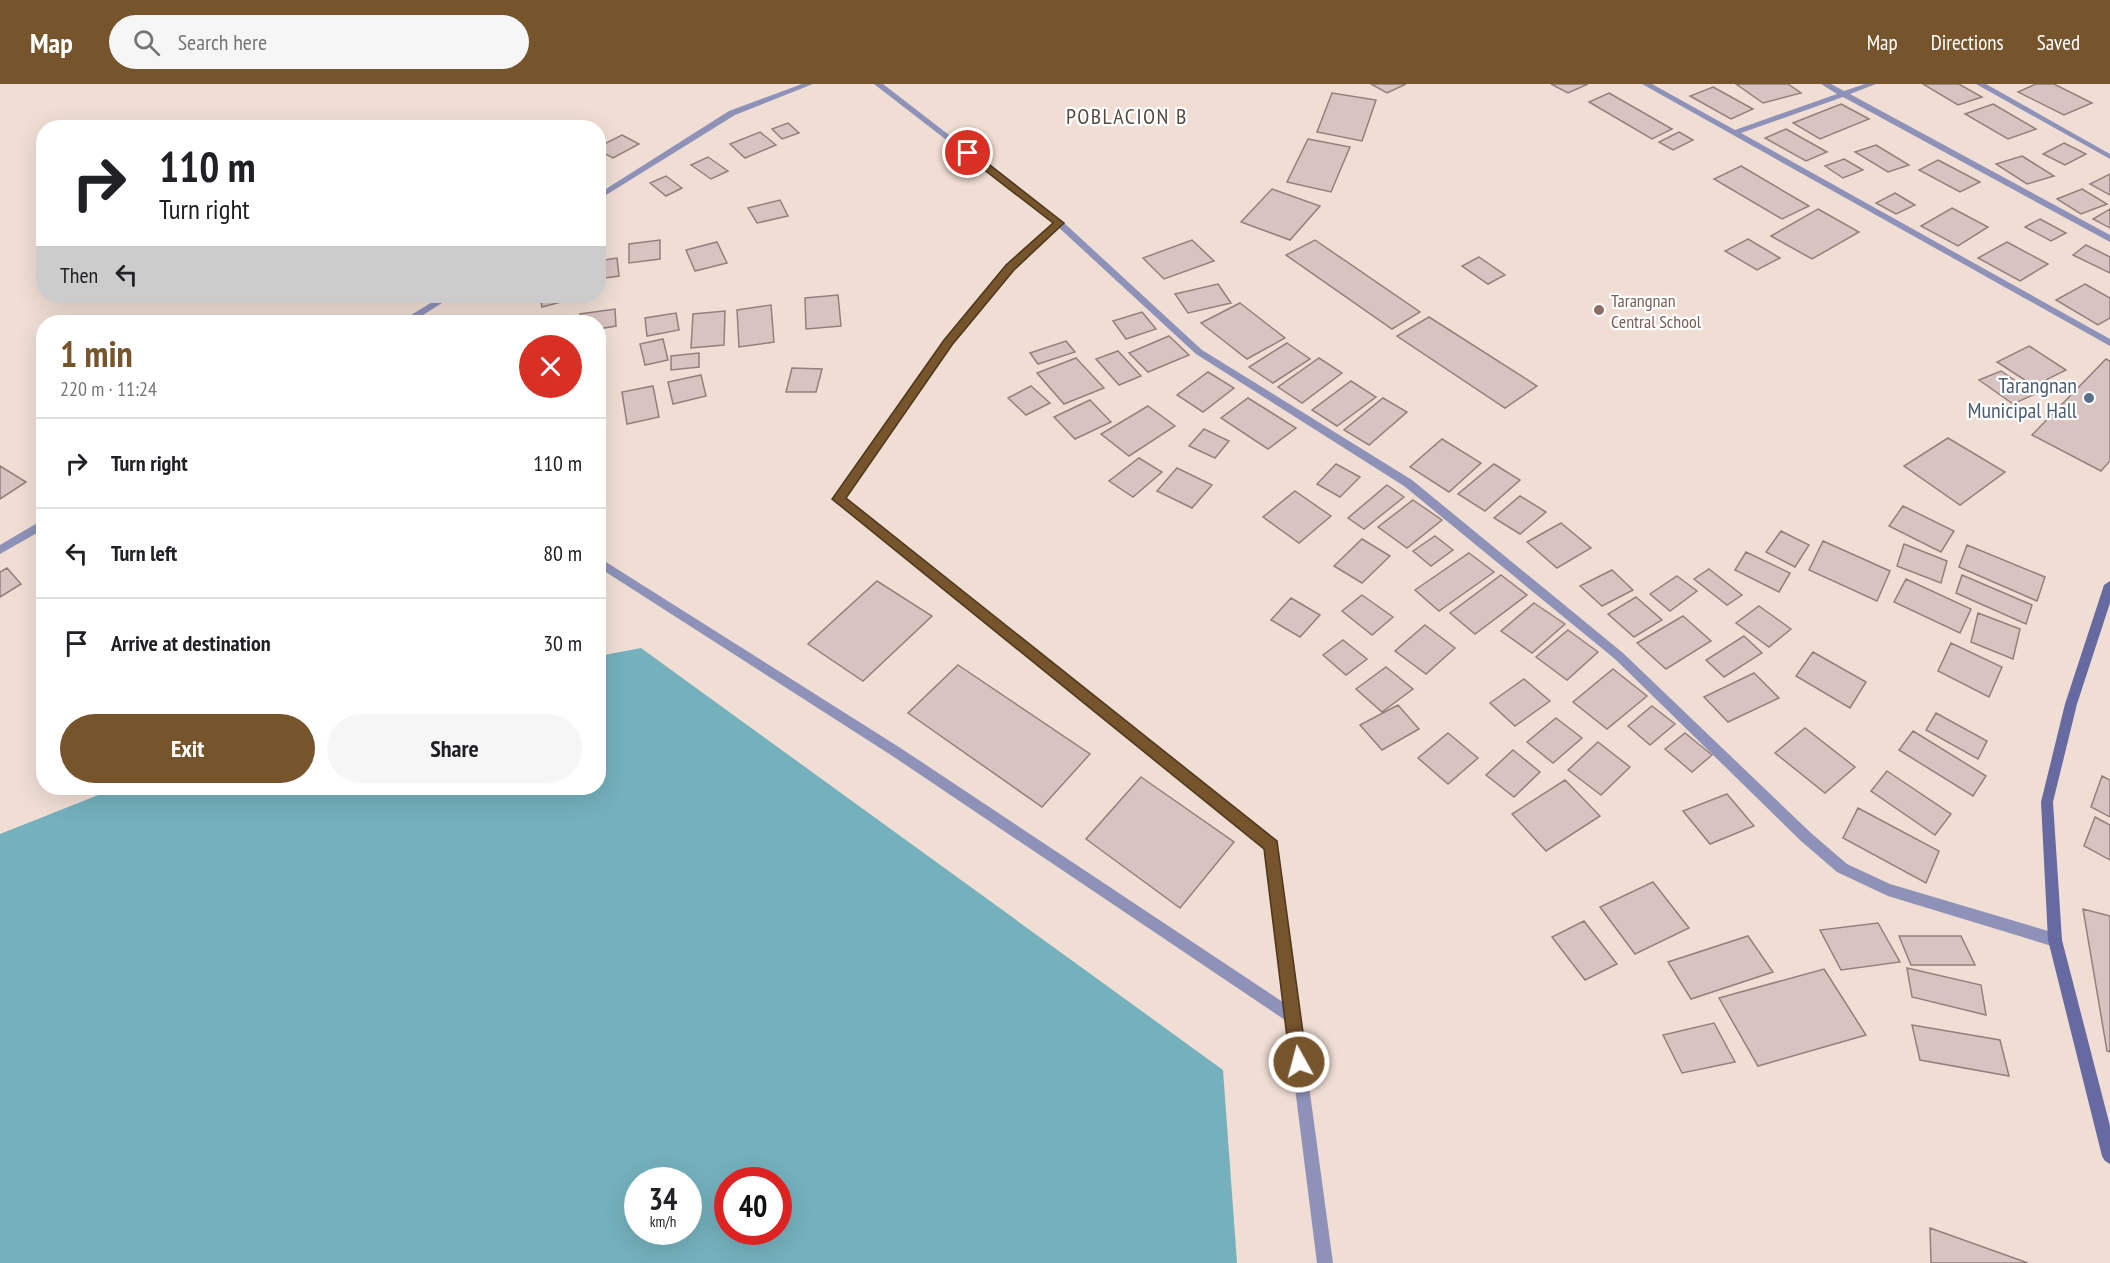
<!DOCTYPE html>
<html lang="en">
<head>
<meta charset="utf-8">
<style>
  body { margin:0; font-family:"PT Sans Narrow",sans-serif; background:#f6f6f6; color:#202124; height:100vh; display:flex; flex-direction:column; font-size:22px; white-space:nowrap }
  * { box-sizing:border-box; margin:0 }
  p { font-size:20px; color:#757577 }
  .icon { flex:none; width:33px; height:33px; fill:none; stroke:currentColor; stroke-width:2; stroke-linecap:round; stroke-linejoin:round }
  .map { position:relative; flex:1; overflow:hidden }
  .drawer { position:absolute; left:36px; top:231px; width:570px; height:480px; display:flex; flex-direction:column; background:#fff; border-radius:24px; box-shadow:0 6px 24px #0002 }
  .drawer>* { flex:none }
  .banner { position:absolute; left:36px; top:36px; width:570px; height:183px; border-radius:24px; box-shadow:0 6px 24px #0002; background:#fff; color:#202124; overflow:hidden }
  .speed { position:absolute; left:624px; top:1083px; display:flex; gap:12px; font-size:30px; font-weight:700; text-align:center }
  .speed>* { display:grid; place-content:center; width:78px; height:78px; border-radius:50%; background:#fff; box-shadow:0 6px 24px #0002; line-height:1 }
  .speed small { font-size:15px; font-weight:400 }
  .speed .limit { border:9px solid #d22; background:#fff; color:#111 }
  .pin { position:absolute; display:grid; place-items:center; width:51px; height:51px; color:#fff; margin:-26px; border:3px solid #fff; border-radius:50%; box-shadow:0 2px 6px #0007 }
  .me { position:absolute; width:66px; margin:-33px; rotate:353deg; stroke-linejoin:round; filter:drop-shadow(0 0 4px #0008) }
  .turn { display:flex; align-items:center; gap:21px; height:126px; padding:0 24px; font-size:27px }
  .turn .icon { width:78px; height:78px; stroke-width:2.5 }
  .turn b { display:block; font-size:42px; line-height:51px }
  .then { display:flex; align-items:center; height:57px; padding:0 24px; background:#0003; gap:12px; font-size:22px }
  .round { display:grid; place-items:center; flex:none; width:63px; height:63px; border-radius:32px; background:#f6f6f6 }
  .summary { display:flex; align-items:center; justify-content:space-between; height:102px; padding:0 24px }
  h1 { font-size:36px; font-weight:800; line-height:45px; color:#76542c }
  .action { display:flex; gap:12px; margin-top:auto; padding:12px 24px }
  .action a { flex:1; height:69px; border-radius:36px; background:#76542c; color:#fff; font-size:24px; font-weight:800; line-height:69px; text-align:center }
  .action a+a { background:#f6f6f6; color:#202124 }
  ul { padding:0; list-style:none }
  li { display:flex; align-items:center; gap:18px; height:90px; padding:0 24px; border-top:2px solid #e0e0e0 }
  li div { flex:1 }
  li b { display:block; font-size:22px }
  li em { font-style:normal }
  header { display:flex; align-items:center; gap:36px; box-sizing:border-box; height:84px; padding:0 30px; background:#76542c; color:#fff }
  header strong { font-size:28px }
  nav { display:flex; gap:33px; margin-inline-start:auto; font-size:21px }
  .search { width:420px; height:54px; background:#f6f6f6; display:flex; align-items:center; gap:15px; box-sizing:border-box; padding:0 21px; border-radius:33px; color:#757577; font-size:22px }
  .map>svg:first-child { display:block }
  .water { fill:#74b1bd; fill-rule:evenodd }
  .building { fill:#d8c3c1; stroke:#93807d; stroke-width:1.5 }
  .lines { fill:none; stroke-linecap:round; stroke-linejoin:round }
  .service { fill:#8e92b8; fill-rule:evenodd }
  .minor { fill:#8e92b8; fill-rule:evenodd }
  .tertiary { fill:#8e92b8; fill-rule:evenodd }
  .secondary { fill:#676aa1; fill-rule:evenodd }
  .route { fill:#76542c; stroke:#4d371d; stroke-width:1.5 }
  .education-dot { fill:#8d6e63; stroke:#fff; stroke-width:2 }
  .service-dot { fill:#5c6f8a; stroke:#fff; stroke-width:2 }
  .labels { text-anchor:middle; dominant-baseline:central; stroke-width:4.5; stroke-linejoin:round; paint-order:stroke }
  .far-education-label { font-size:18px; fill:#785e54; stroke:#fff; text-anchor:start }
  .far-quarter-label { font-size:22px; letter-spacing:1.5px; fill:#584941; stroke:#fff }
  .service-label { font-size:22px; fill:#4e5e75; stroke:#fff; text-anchor:end }
</style>
</head>
<body>
<header>
<strong>Map</strong>
<div class="search"><svg class="icon" aria-label="search" viewBox="0 0 24 24"><circle cx="10" cy="10" r="6"/><path d="M15 15l6 6"/></svg>Search here</div>
<nav><a>Map</a><a>Directions</a><a>Saved</a></nav>
</header>
<div class="map">
<svg width="2110" height="1179" viewBox="0 0 2110 1179">
  <rect width="100%" height="100%" fill="#f0ded4"/>
  <path class="water" d="M 641,564 L 1223,986 L 1237,1179 L 0,1179 L 0,750 L 116,704 L 598,704 L 599,572 ZM 638,1096 L 688,1096 L 688,1148 L 638,1148 ZM 728,1096 L 778,1096 L 778,1148 L 728,1148 Z"/>
  <path class="building" d="M 1371,0 L 1406,0 L 1387,9 Z
    M 1551,0 L 1588,0 L 1568,9 Z
    M 1736,0 L 1788,0 L 1801,9 L 1763,19 Z
    M 1923,0 L 1959,0 L 1982,13 L 1958,21 Z
    M 2036,0 L 2054,0 L 2092,19 L 2064,31 L 2018,8 Z
    M 1713,3 L 1753,25 L 1731,35 L 1690,12 Z
    M 1332,9 L 1376,16 L 1362,57 L 1317,48 Z
    M 1609,9 L 1672,45 L 1652,55 L 1589,18 Z
    M 1841,20 L 1869,35 L 1820,55 L 1793,39 Z
    M 1993,20 L 2036,45 L 2008,55 L 1965,30 Z
    M 788,39 L 799,49 L 782,55 L 772,45 Z
    M 1786,45 L 1827,68 L 1806,77 L 1765,54 Z
    M 760,48 L 776,61 L 745,74 L 730,60 Z
    M 1679,48 L 1693,56 L 1673,66 L 1659,58 Z
    M 622,51 L 639,60 L 613,74 L 598,66 L 598,63 Z
    M 1308,55 L 1350,63 L 1331,108 L 1287,98 Z
    M 2064,59 L 2086,70 L 2065,81 L 2043,70 Z
    M 1876,61 L 1909,81 L 1888,88 L 1855,68 Z
    M 2022,72 L 2054,92 L 2027,100 L 1996,80 Z
    M 708,73 L 728,87 L 711,95 L 691,81 Z
    M 1844,75 L 1863,86 L 1843,94 L 1825,82 Z
    M 1938,76 L 1980,98 L 1960,108 L 1919,86 Z
    M 1741,82 L 1809,122 L 1782,135 L 1714,95 Z
    M 2110,90 L 2110,111 L 2090,100 Z
    M 666,92 L 682,104 L 666,112 L 650,99 Z
    M 1272,105 L 1320,122 L 1290,156 L 1241,138 Z
    M 2082,105 L 2107,120 L 2081,130 L 2057,115 Z
    M 1895,109 L 1915,121 L 1896,130 L 1876,119 Z
    M 780,116 L 788,132 L 757,139 L 748,124 Z
    M 1952,124 L 1988,143 L 1958,162 L 1921,142 Z
    M 1818,125 L 1859,148 L 1812,175 L 1771,152 Z
    M 2110,125 L 2110,144 L 2093,135 Z
    M 2040,135 L 2066,149 L 2051,157 L 2025,143 Z
    M 1748,155 L 1780,174 L 1757,186 L 1725,167 Z
    M 660,156 L 660,175 L 629,179 L 629,160 Z
    M 1192,156 L 1214,177 L 1164,195 L 1143,174 Z
    M 1315,156 L 1420,228 L 1392,245 L 1286,171 Z
    M 717,158 L 727,179 L 695,187 L 686,166 Z
    M 2007,158 L 2048,180 L 2020,197 L 1978,174 Z
    M 2086,161 L 2110,173 L 2110,189 L 2073,171 Z
    M 1479,173 L 1505,191 L 1488,200 L 1462,182 Z
    M 617,174 L 619,192 L 598,195 L 598,177 Z
    M 1218,200 L 1231,219 L 1188,229 L 1175,210 Z
    M 2085,200 L 2110,214 L 2110,234 L 2098,241 L 2056,216 Z
    M 838,211 L 841,242 L 806,245 L 805,214 Z
    M 540,212 L 580,212 L 580,213 L 542,223 Z
    M 1240,219 L 1285,254 L 1247,275 L 1201,239 Z
    M 771,221 L 774,258 L 739,263 L 737,226 Z
    M 615,225 L 616,242 L 598,245 L 598,238 L 580,238 L 580,230 Z
    M 725,227 L 724,261 L 691,264 L 693,230 Z
    M 1142,228 L 1156,245 L 1126,255 L 1113,237 Z
    M 676,229 L 679,246 L 647,252 L 645,234 Z
    M 1429,233 L 1537,302 L 1505,324 L 1397,252 Z
    M 1169,252 L 1189,271 L 1148,288 L 1129,269 Z
    M 663,255 L 668,276 L 645,281 L 640,260 Z
    M 1066,257 L 1075,268 L 1038,280 L 1030,269 Z
    M 1287,259 L 1310,275 L 1273,299 L 1249,283 Z
    M 2029,262 L 2066,286 L 2034,302 L 1997,278 Z
    M 1118,267 L 1141,292 L 1119,301 L 1096,275 Z
    M 699,269 L 699,283 L 671,286 L 671,272 Z
    M 1076,274 L 1104,304 L 1064,320 L 1037,289 Z
    M 1319,274 L 1342,289 L 1302,319 L 1278,303 Z
    M 2106,275 L 2110,277 L 2110,377 L 2101,387 L 2032,351 Z
    M 792,284 L 822,285 L 816,308 L 786,308 Z
    M 2001,287 L 2035,310 L 2013,320 L 1979,296 Z
    M 1208,288 L 1234,304 L 1203,328 L 1177,311 Z
    M 701,291 L 706,312 L 673,320 L 668,298 Z
    M 1351,297 L 1376,313 L 1337,342 L 1312,326 Z
    M 653,302 L 659,333 L 627,340 L 622,308 Z
    M 1031,302 L 1050,319 L 1026,331 L 1008,314 Z
    M 1248,314 L 1296,344 L 1268,365 L 1221,334 Z
    M 1383,314 L 1407,328 L 1369,361 L 1344,346 Z
    M 1090,316 L 1111,338 L 1075,355 L 1054,333 Z
    M 1148,322 L 1175,342 L 1129,372 L 1101,350 Z
    M 1204,345 L 1229,357 L 1215,374 L 1189,362 Z
    M 1948,354 L 2005,388 L 1960,421 L 1904,382 Z
    M 1442,355 L 1481,379 L 1449,408 L 1410,383 Z
    M 1139,374 L 1162,388 L 1133,413 L 1109,397 Z
    M 1336,380 L 1360,393 L 1340,413 L 1317,400 Z
    M 1494,380 L 1520,396 L 1485,427 L 1458,410 Z
    M 0,382 L 26,398 L 0,415 Z
    M 1177,384 L 1212,401 L 1192,424 L 1157,407 Z
    M 1387,401 L 1404,413 L 1364,445 L 1348,434 Z
    M 1295,407 L 1331,432 L 1299,459 L 1263,433 Z
    M 1520,412 L 1546,428 L 1520,450 L 1494,434 Z
    M 1413,416 L 1442,436 L 1407,464 L 1378,443 Z
    M 1903,422 L 1954,447 L 1941,468 L 1889,442 Z
    M 1561,439 L 1591,464 L 1557,484 L 1527,458 Z
    M 1781,447 L 1809,461 L 1795,483 L 1766,468 Z
    M 1435,452 L 1453,466 L 1431,482 L 1413,467 Z
    M 1362,455 L 1390,472 L 1362,499 L 1334,482 Z
    M 1823,457 L 1890,487 L 1877,517 L 1809,486 Z
    M 1904,460 L 1947,477 L 1941,499 L 1897,482 Z
    M 1967,461 L 2045,493 L 2037,517 L 1959,483 Z
    M 1746,468 L 1790,489 L 1779,508 L 1735,486 Z
    M 1469,469 L 1494,488 L 1439,527 L 1415,506 Z
    M 7,484 L 21,500 L 0,513 L 0,488 Z
    M 1709,485 L 1742,511 L 1727,521 L 1694,495 Z
    M 1612,486 L 1633,506 L 1602,522 L 1580,502 Z
    M 1501,491 L 1527,511 L 1475,550 L 1450,529 Z
    M 1962,491 L 2032,521 L 2026,540 L 1956,509 Z
    M 1677,492 L 1697,507 L 1670,527 L 1650,510 Z
    M 1906,495 L 1971,525 L 1960,549 L 1894,518 Z
    M 877,497 L 932,532 L 863,597 L 808,560 Z
    M 1362,511 L 1393,533 L 1372,551 L 1342,527 Z
    M 1636,513 L 1662,536 L 1634,553 L 1608,530 Z
    M 1291,514 L 1320,531 L 1300,553 L 1271,536 Z
    M 1534,519 L 1565,540 L 1532,569 L 1501,547 Z
    M 1759,522 L 1791,545 L 1769,563 L 1736,539 Z
    M 1978,529 L 2020,545 L 2013,575 L 1971,558 Z
    M 1683,532 L 1711,557 L 1666,585 L 1637,559 Z
    M 1425,541 L 1455,564 L 1426,590 L 1395,567 Z
    M 1568,546 L 1598,568 L 1567,596 L 1536,573 Z
    M 1744,552 L 1762,569 L 1724,593 L 1706,576 Z
    M 1343,556 L 1367,575 L 1346,591 L 1323,571 Z
    M 1951,559 L 2002,583 L 1989,613 L 1938,587 Z
    M 1813,568 L 1866,598 L 1850,624 L 1796,592 Z
    M 958,581 L 1090,670 L 1042,723 L 908,629 Z
    M 1386,583 L 1413,605 L 1382,628 L 1356,605 Z
    M 1613,585 L 1647,612 L 1607,645 L 1573,618 Z
    M 1754,589 L 1779,614 L 1728,638 L 1704,613 Z
    M 1524,595 L 1550,617 L 1515,642 L 1490,619 Z
    M 1398,621 L 1419,645 L 1382,666 L 1360,641 Z
    M 1652,622 L 1675,640 L 1650,661 L 1628,642 Z
    M 1936,629 L 1987,657 L 1978,675 L 1926,646 Z
    M 1556,634 L 1582,654 L 1553,679 L 1527,658 Z
    M 1805,644 L 1855,683 L 1825,709 L 1775,669 Z
    M 1913,647 L 1986,692 L 1973,712 L 1899,666 Z
    M 1448,649 L 1478,674 L 1448,700 L 1418,674 Z
    M 1685,649 L 1712,671 L 1692,688 L 1665,665 Z
    M 1598,658 L 1630,683 L 1601,711 L 1568,686 Z
    M 1513,666 L 1540,688 L 1514,713 L 1486,691 Z
    M 1887,687 L 1951,730 L 1935,751 L 1871,707 Z
    M 2102,692 L 2110,696 L 2110,733 L 2091,723 Z
    M 1141,693 L 1234,758 L 1180,824 L 1086,755 Z
    M 1565,696 L 1600,732 L 1546,767 L 1512,730 Z
    M 1727,710 L 1754,742 L 1710,760 L 1683,727 Z
    M 1858,724 L 1939,767 L 1926,799 L 1843,754 Z
    M 2095,733 L 2110,741 L 2110,776 L 2084,762 Z
    M 1653,798 L 1689,844 L 1635,870 L 1600,823 Z
    M 2083,825 L 2110,832 L 2110,968 L 2107,967 Z
    M 1584,837 L 1617,880 L 1585,896 L 1552,853 Z
    M 1878,839 L 1900,878 L 1841,886 L 1820,846 Z
    M 1748,852 L 1773,888 L 1691,915 L 1668,878 Z
    M 1899,852 L 1961,852 L 1975,881 L 1911,881 Z
    M 1907,884 L 1981,901 L 1986,931 L 1912,913 Z
    M 1824,885 L 1866,951 L 1758,982 L 1719,914 Z
    M 1714,939 L 1735,978 L 1682,989 L 1663,951 Z
    M 1912,941 L 2000,956 L 2009,992 L 1920,976 Z
    M 1930,1144 L 2028,1179 L 1931,1179 Z"/>
  <g class="lines">
    <path class="service" d="M 598,473 L 902,665 L 1298,928 L 1300,933 L 1298,938 L 1293,940 L 1288,938 L 894,673 L 598,483 Z"/>
    <path class="minor" d="M 1642,0 L 1652,0 L 1735,46 L 1837,10 L 1821,0 L 1831,0 L 1844,7 L 1865,0 L 1876,0 L 1850,10 L 2110,151 L 2110,158 L 1843,13 L 1741,49 L 2110,255 L 2110,262 Z
      M 1976,0 L 1986,0 L 2110,70 L 2110,75 Z
      M 1059,136 L 1062,137 L 1202,266 L 1412,396 L 1623,569 L 1811,749 L 1847,780 L 1890,800 L 2055,849 L 2060,851 L 2062,856 L 2060,861 L 2055,863 L 1888,812 L 1837,788 L 1801,757 L 1615,575 L 1404,402 L 1196,270 L 1056,141 L 1056,137 Z
      M 44,435 L 44,445 L 0,470 L 0,461 Z"/>
    <path class="tertiary" d="M 802,0 L 813,0 L 735,31 L 598,116 L 598,110 L 729,27 Z
      M 874,0 L 883,0 L 1063,139 L 1013,186 L 951,261 L 844,414 L 1276,758 L 1333,1179 L 1317,1179 L 1265,765 L 833,415 L 945,257 L 1007,182 L 1054,139 Z
      M 442,212 L 453,212 L 412,238 L 402,238 L 403,236 Z"/>
    <path class="secondary" d="M 2110,497 L 2110,519 L 2077,620 L 2053,718 L 2062,856 L 2110,1042 L 2110,1080 L 2105,1077 L 2102,1072 L 2048,856 L 2041,718 L 2065,620 L 2104,501 Z"/>
  </g>
  <path class="route" d="M 965,67 L 972,67 L 1064,139 L 1014,186 L 952,261 L 846,414 L 1277,757 L 1307,978 L 1305,984 L 1299,987 L 1293,984 L 1290,978 L 1264,765 L 832,415 L 944,256 L 1006,181 L 1053,139 L 965,71 Z"/>
  <circle class="education-dot" cx="1599" cy="226" r="6"/>
  <circle class="service-dot" cx="2089" cy="314" r="6"/>
  <g class="labels">
    <g class="far-education-label">
      <text x="1611" y="216">Tarangnan<tspan x="1611" dy="21">Central School</tspan></text>
    </g>
    <g class="far-quarter-label">
      <text x="1127" y="32">POBLACION B</text>
    </g>
    <g class="service-label">
      <text x="2077" y="301">Tarangnan<tspan x="2077" dy="25">Municipal Hall</tspan></text>
    </g>
  </g>
</svg>
<div class="speed"><div>34<small>km/h</small></div><div class="limit">40</div></div>
<div class="pin" style="left:968px;top:69px;background:#d93025"><svg class="icon" aria-label="arrive" viewBox="0 0 24 24"><path d="M6 21V4h12l-3 4 3 4H6"/></svg></div>
<svg class="me" style="left:1299px;top:978px" viewBox="-20 -20 40 40"><circle r="17" fill="#76542c" stroke="#fff" stroke-width="3"/><path d="M0-11L8 9 0 5-8 9z" fill="#fff"/></svg>
<div class="banner">
<div class="turn"><svg class="icon" aria-label="right" viewBox="0 0 24 24"><path d="M7 20v-9h11M14 6l5 5-5 5"/></svg><div><b>110 m</b>Turn right</div></div>
<div class="then">Then<svg class="icon" aria-label="left" viewBox="0 0 24 24"><path d="M17 20v-9H6M10 6l-5 5 5 5"/></svg></div>
</div>
<section class="drawer">
<div class="summary"><div><h1>1 min</h1><p>220 m · 11:24</p></div><a class="round" style="background:#d93025;color:#fff"><svg class="icon" aria-label="close" viewBox="0 0 24 24"><path d="M6 6l12 12M18 6L6 18"/></svg></a></div>
<ul>
<li><svg class="icon" aria-label="right" viewBox="0 0 24 24"><path d="M7 20v-9h11M14 6l5 5-5 5"/></svg><div><b>Turn right</b></div><em>110 m</em></li>
<li><svg class="icon" aria-label="left" viewBox="0 0 24 24"><path d="M17 20v-9H6M10 6l-5 5 5 5"/></svg><div><b>Turn left</b></div><em>80 m</em></li>
<li><svg class="icon" aria-label="arrive" viewBox="0 0 24 24"><path d="M6 21V4h12l-3 4 3 4H6"/></svg><div><b>Arrive at destination</b></div><em>30 m</em></li>
</ul>
<div class="action"><a>Exit</a><a>Share</a></div>
</section>
</div>
</body>
</html>
